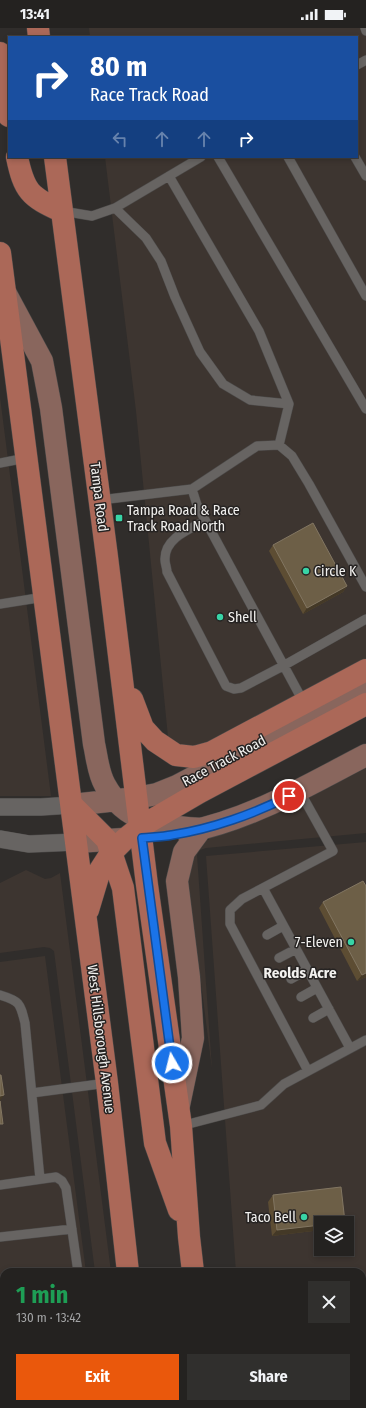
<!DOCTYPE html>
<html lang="en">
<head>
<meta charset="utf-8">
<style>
  body { margin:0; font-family:"Fira Sans Condensed",sans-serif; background:#302f2d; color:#f1f3f6; height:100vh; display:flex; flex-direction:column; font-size:15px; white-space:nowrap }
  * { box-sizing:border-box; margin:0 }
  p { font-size:13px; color:#a3a4a5 }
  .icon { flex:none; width:22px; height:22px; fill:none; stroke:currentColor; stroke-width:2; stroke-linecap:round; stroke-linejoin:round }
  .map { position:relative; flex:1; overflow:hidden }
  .drawer { position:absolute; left:0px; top:1240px; width:366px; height:140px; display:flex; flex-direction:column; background:#242220; border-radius:12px 12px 0 0; box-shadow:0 2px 6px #0003,0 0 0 1px #413f3e }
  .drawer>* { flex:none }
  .banner { position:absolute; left:8px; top:8px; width:350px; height:122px; border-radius:0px; box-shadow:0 2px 6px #0003,0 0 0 1px #413f3e; background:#1a4fa0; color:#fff; overflow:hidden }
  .controls { position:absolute; left:314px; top:1188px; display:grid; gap:8px }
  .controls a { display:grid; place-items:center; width:40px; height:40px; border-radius:0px; background:#242220; box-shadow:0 2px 6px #0003,0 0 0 1px #413f3e; font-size:20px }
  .pin { position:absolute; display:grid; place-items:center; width:34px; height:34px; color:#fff; margin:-17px; border:2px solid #fff; border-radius:50%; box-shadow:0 1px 4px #0007 }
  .me { position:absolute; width:44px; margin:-22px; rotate:352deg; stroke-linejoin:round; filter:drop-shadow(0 0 3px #0008) }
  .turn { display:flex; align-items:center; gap:14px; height:84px; padding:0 16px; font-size:18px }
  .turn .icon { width:52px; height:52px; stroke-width:2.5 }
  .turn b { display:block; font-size:28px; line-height:34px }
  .lanes { display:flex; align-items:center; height:38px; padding:0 16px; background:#0003; justify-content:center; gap:20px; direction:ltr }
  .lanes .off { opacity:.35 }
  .round { display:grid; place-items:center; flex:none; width:42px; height:42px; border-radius:0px; background:#302f2d }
  .summary { display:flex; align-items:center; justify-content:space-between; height:68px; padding:0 16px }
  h1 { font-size:24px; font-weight:700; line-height:30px; color:#1e9e55 }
  .button { display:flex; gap:8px; margin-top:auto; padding:8px 16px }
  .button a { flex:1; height:46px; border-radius:0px; background:#ea580c; color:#fff; font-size:16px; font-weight:700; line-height:46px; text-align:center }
  .button a+a { background:#302f2d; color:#f1f3f6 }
  .status { display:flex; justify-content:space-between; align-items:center; height:28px; padding:0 20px; background:#242220; direction:ltr }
  .status svg { height:11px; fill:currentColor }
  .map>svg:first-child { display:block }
  .built { fill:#3d3530; fill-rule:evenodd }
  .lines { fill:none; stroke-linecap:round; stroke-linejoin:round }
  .service-casing { stroke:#4c4a49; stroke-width:10 }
  .minor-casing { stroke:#4c4a49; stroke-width:18 }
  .secondary-casing { stroke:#4c4a49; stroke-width:23 }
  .primary-casing { stroke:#4c4a49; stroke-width:23 }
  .service { stroke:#676462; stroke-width:9 }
  .minor { stroke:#676462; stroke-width:17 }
  .secondary { stroke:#89665d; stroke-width:22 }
  .primary { stroke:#ab6858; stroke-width:22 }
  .wall { fill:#5d4d33 }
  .shaded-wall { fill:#443927 }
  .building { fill:#6d5f47; stroke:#827662 }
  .route-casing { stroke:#114b97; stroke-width:10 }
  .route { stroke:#1a73e8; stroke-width:7 }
  .poi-dot { fill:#38d4a6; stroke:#262322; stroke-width:1.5 }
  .labels { text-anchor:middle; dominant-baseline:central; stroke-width:3; stroke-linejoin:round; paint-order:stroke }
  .street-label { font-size:14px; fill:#f2f1ef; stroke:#262322 }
  .poi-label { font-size:14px; fill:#f2f1ef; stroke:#262322; text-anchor:start }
  .neighbourhood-label { font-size:15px; font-weight:bold; fill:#f2f1ef; stroke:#262322 }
</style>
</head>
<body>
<div class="status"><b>13:41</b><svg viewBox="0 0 49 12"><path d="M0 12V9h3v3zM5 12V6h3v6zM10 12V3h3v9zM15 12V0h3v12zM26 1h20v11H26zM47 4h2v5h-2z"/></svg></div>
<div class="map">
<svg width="366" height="1380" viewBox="0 0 366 1380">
  <rect width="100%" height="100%" fill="#302d2b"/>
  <path class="built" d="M 89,0 L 366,0 L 366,630 L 209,715 L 194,718 L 181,717 L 168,709 L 136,383 L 105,129 L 357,129 L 357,9 L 90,9 Z
    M 0,369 L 51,768 L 0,768 Z
    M 366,738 L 366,805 L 206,820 L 200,822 L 197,827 L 212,1041 L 188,853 L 194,828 L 205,812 L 209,812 L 210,809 L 246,797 L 282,783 L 329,758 L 331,759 L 338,753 Z
    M 366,814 L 366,1380 L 250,1380 L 250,1376 L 362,1376 L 362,1244 L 236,1244 L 206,828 ZM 321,1195 L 347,1195 L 347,1221 L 321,1221 Z
    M 26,842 L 45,851 L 51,850 L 60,845 L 111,1244 L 95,1244 L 54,923 L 50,920 L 44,919 L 0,925 L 0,855 Z
    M 45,928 L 86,1244 L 4,1244 L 4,1376 L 103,1376 L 104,1380 L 0,1380 L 0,934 Z"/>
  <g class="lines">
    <g class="service-casing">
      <path id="service" d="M 365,0 L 366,3
        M 357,37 L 366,32
        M 218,129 L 366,381
        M 288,129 L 366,268
        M 355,129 L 366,148
        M 169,148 L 259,303 L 289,376 L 279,417
        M 115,180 L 146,210 L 161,233 L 175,269 L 200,324 L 223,356 L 250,372 L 289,376
        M 62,183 L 92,188 L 115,180 L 201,129
        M 0,435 L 26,430
        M 100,472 L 192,461
        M 205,493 C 190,501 164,510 165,532 C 165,536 167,540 167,544 L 226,658 L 234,661 L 241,660 L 283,638 L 366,591
        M 0,576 L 44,569
        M 304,675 L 197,477 L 192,461 L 257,418 L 279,417 L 292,428 L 309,456 L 366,559
        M 299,762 L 333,823 L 242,871 L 230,882 L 230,896 L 308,1043
        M 263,860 L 350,1020
        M 267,907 L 283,898
        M 279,930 L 296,921
        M 291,951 L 307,942
        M 0,967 C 20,973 20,975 25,995 L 40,1151
        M 301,969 L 317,960
        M 313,990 L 329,981
        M 32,1065 L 107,1055
        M 181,1098 L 261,1077 L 284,1056 L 366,1012
        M 0,1157 L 56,1149 L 62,1153 L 66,1160 L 78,1244
        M 0,1209 L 72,1201
        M 0,1271 L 4,1270
        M 362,1277 L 366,1277
        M 0,1323 L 4,1322
        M 362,1332 L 366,1331
        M 96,1376 L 97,1380
        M 289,1376 L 289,1380
        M 45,1380 L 70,1376"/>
    </g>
    <g class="minor-casing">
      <path id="minor" d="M 0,779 L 41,779 L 72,777
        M 0,811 L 29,816 L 77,814"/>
    </g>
    <g class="secondary-casing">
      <path id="secondary" d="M 6,266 L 42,333 L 51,380 L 94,716 C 97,729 98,745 105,757 C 126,796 162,798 201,801
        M 72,777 L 136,770 L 157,766 L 177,758 L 366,658
        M 187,804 C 252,791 308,757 366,727
        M 77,814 L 123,811
        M 179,1077 L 193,1010 L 189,949 L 177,853 L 184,824 L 201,801"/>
    </g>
    <g class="primary-casing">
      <path id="primary" d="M 38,0 L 39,9
        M 0,25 L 9,88
        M 17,129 C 24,163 30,169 61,183
        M 55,129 L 107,529 L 147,857 L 181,1098 L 189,1209 L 193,1244
        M 0,225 L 107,1055 L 128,1244
        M 132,671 L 143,700 L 155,713 L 176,727 L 194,729 L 212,724 L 366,642
        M 72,777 L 107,812 L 123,860 L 155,1115 L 179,1182
        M 88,882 L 100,842 L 111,825 L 125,811 L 140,799 L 200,764 L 366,676
        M 153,1376 L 157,1380
        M 208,1376 L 209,1380"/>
    </g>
    <use href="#service" class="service"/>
    <use href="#minor" class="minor"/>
    <use href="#secondary" class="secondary"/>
    <use href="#primary" class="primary"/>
  </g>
  <path class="wall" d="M 273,517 L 347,558 L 343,564 L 303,586 L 269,523 Z
    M 323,874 L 366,949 L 357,953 L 319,880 Z
    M 273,1167 L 321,1195 L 321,1202 L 272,1208 L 268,1174 Z
    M 342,1376 L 362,1376 L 366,1380 L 342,1380 Z"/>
  <path class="shaded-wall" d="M 347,558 L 343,564 L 303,586 L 307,580 Z
    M 366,945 L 366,949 L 357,953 L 362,947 Z
    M 4,1067 L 0,1073 L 0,1068 Z
    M 321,1197 L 321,1202 L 272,1208 L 277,1202 Z"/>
  <path class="building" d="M 313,495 L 347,558 L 307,580 L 273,517 Z
    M 363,853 L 366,858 L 366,945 L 362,947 L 323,874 Z
    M 0,1047 L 1,1047 L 4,1067 L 0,1068 Z
    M 0,1073 L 3,1096 L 0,1096 Z
    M 341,1159 L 345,1194 L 335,1195 L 321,1195 L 321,1197 L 277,1202 L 273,1167 Z
    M 366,1358 L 366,1380 L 347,1380 L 347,1376 L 362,1376 L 362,1359 Z"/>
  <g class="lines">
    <g class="route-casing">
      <path id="route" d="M 172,1035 L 142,810 C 152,809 162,809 172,807 C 211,801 254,786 289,768"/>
    </g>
    <use href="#route" class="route"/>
  </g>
  <g class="poi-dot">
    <rect x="115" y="486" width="8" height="8" rx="2"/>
    <circle cx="306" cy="543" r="4"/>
    <circle cx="220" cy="589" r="4"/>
    <circle cx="351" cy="914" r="4"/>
    <circle cx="304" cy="1189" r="4"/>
  </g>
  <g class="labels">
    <g class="street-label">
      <text transform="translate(99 469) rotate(83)">Tampa Road</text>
      <text transform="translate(224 733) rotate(-28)">Race Track Road</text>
      <text transform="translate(101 1011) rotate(83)">West Hillsborough Avenue</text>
    </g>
    <g class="poi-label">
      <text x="127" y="482">Tampa Road &amp; Race<tspan x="127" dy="16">Track Road North</tspan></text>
      <text x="314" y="543">Circle K</text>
      <text x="228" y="589">Shell</text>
      <text x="343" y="914" text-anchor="end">7-Eleven</text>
      <text x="296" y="1189" text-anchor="end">Taco Bell</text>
    </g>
    <g class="neighbourhood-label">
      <text x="300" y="945">Reolds Acre</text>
    </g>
  </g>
</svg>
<div class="controls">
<a><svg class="icon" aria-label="layers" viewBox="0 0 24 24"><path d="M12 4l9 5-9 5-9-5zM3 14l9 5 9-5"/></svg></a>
</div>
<div class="pin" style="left:289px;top:768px;background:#d93025"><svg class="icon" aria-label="arrive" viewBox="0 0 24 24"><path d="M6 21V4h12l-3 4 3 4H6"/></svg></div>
<svg class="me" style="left:172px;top:1035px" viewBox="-20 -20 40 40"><circle r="17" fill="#1a73e8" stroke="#fff" stroke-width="3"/><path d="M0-11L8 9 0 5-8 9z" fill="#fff"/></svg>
<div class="banner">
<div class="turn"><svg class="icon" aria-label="right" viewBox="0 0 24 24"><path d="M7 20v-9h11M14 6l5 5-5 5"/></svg><div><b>80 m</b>Race Track Road</div></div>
<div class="lanes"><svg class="icon off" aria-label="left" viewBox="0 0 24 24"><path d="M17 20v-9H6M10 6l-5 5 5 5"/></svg><svg class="icon off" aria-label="ahead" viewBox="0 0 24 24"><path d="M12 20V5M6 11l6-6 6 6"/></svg><svg class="icon off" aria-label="ahead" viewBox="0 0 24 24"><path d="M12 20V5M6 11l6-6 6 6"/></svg><svg class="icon" aria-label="right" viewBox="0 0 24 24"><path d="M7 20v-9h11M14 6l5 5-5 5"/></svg></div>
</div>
<section class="drawer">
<div class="summary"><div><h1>1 min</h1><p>130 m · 13:42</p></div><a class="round"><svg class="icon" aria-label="close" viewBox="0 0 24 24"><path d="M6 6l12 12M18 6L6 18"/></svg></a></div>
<div class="button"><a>Exit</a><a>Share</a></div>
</section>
</div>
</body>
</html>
